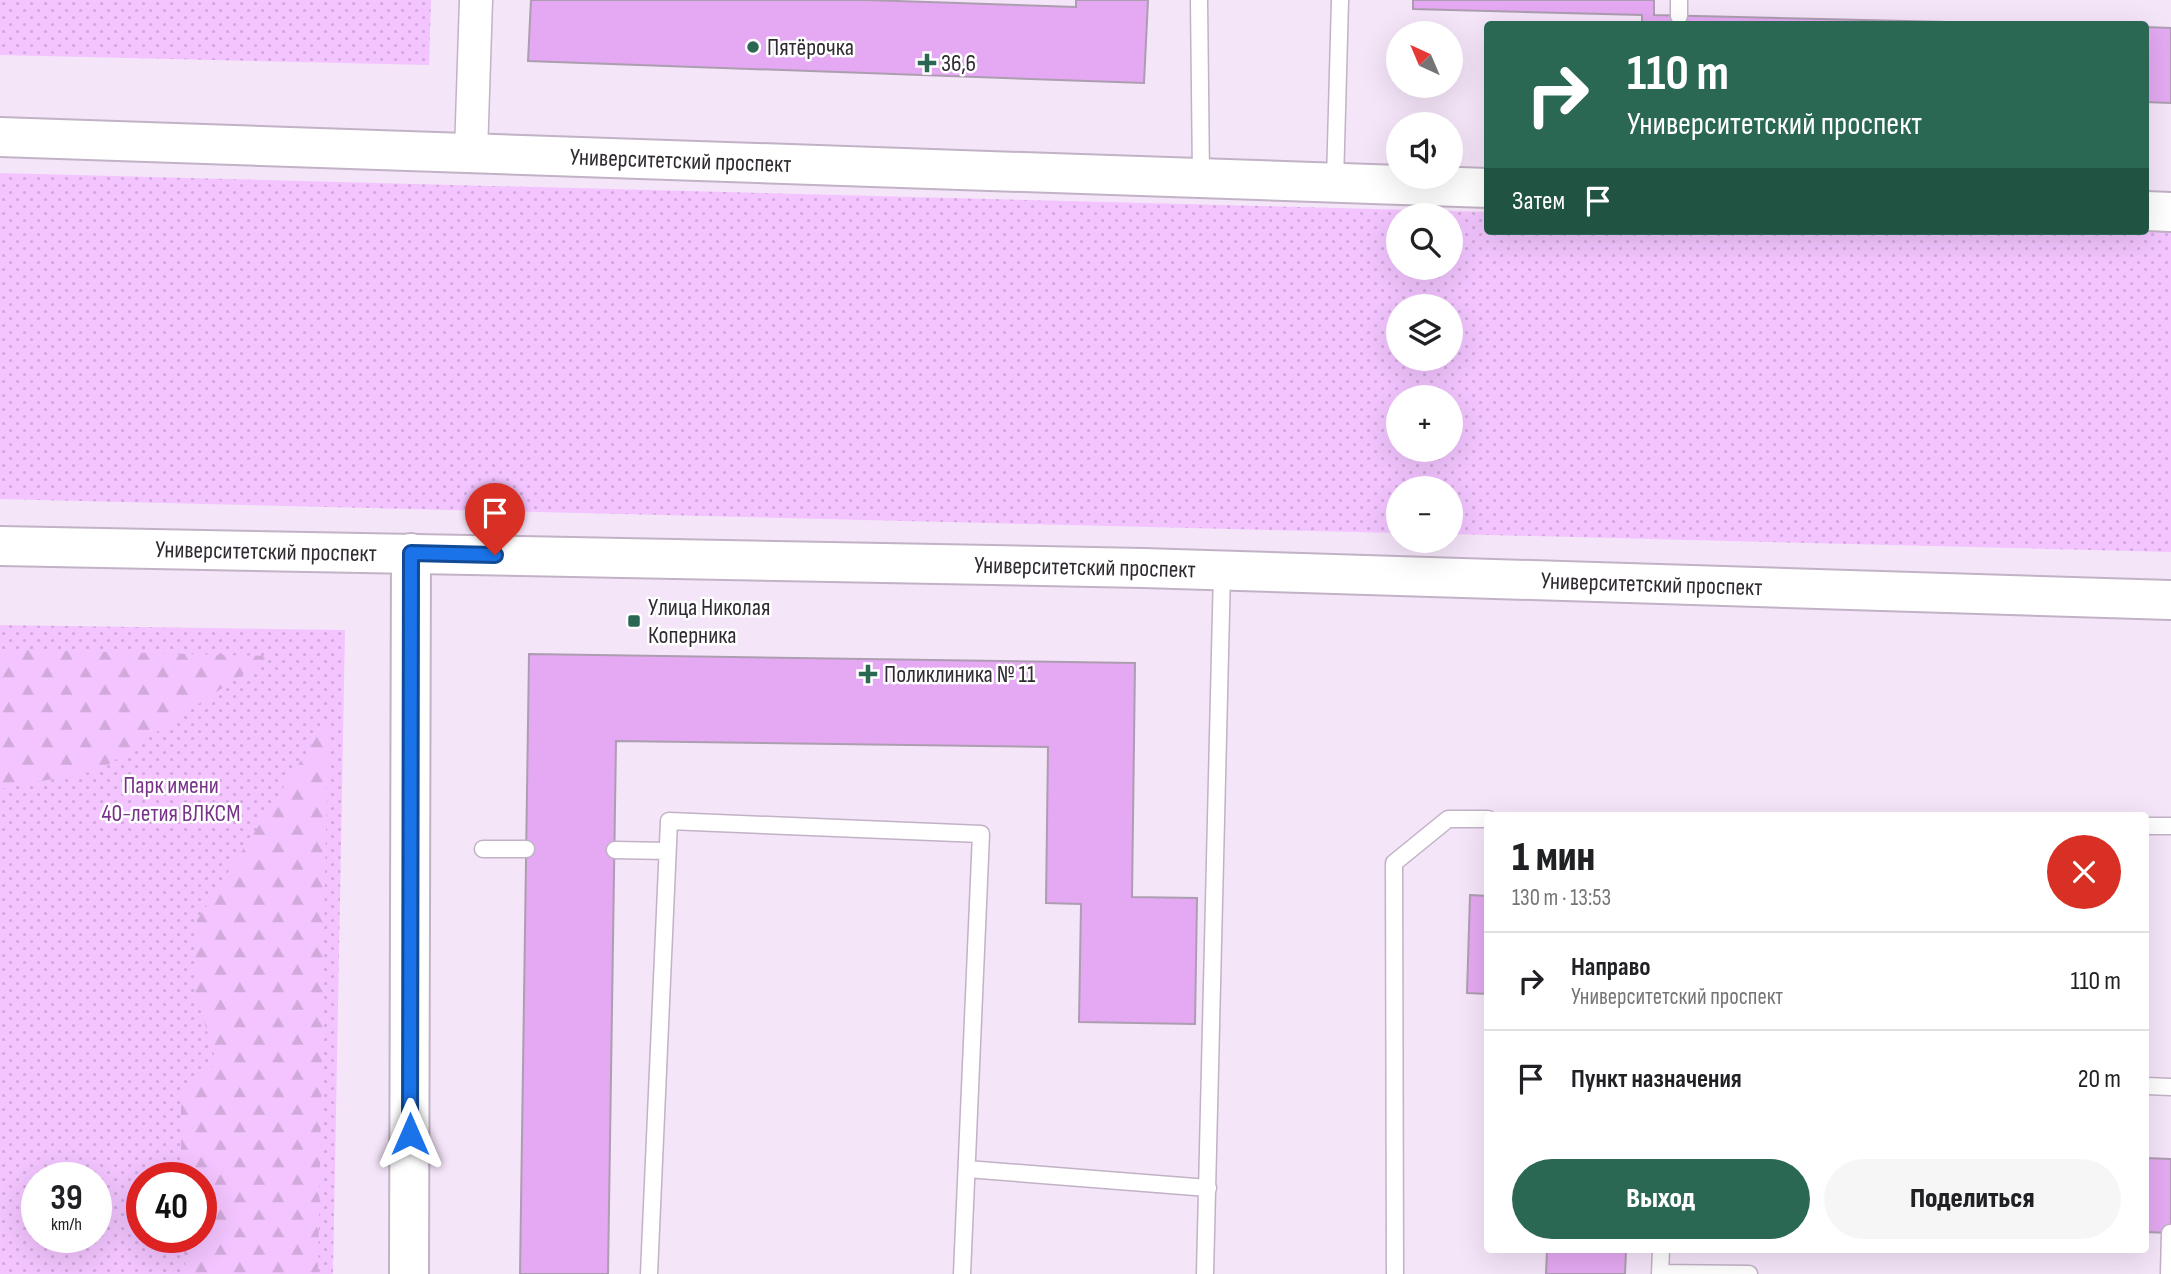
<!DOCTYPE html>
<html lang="ru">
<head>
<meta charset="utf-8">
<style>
  body { margin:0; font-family:"Sofia Sans Condensed",sans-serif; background:#f6f6f6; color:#202124; height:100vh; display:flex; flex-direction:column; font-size:26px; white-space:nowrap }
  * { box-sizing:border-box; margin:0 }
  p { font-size:23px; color:#757577 }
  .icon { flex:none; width:38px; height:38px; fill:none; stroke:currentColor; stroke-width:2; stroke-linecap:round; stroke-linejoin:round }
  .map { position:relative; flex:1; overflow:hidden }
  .sheet { position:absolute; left:1484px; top:812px; width:665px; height:441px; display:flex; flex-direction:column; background:#fff; border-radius:7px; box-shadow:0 7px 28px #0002 }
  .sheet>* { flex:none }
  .hud { position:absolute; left:1484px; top:21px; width:665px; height:214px; border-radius:7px; box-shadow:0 7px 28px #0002; background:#2a6854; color:#fff; overflow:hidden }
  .needle { width:46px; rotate:316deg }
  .buttons { position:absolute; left:1386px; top:21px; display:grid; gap:14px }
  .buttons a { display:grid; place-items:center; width:77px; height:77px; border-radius:50%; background:#fff; box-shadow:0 7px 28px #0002; font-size:35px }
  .speed { position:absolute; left:21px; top:1162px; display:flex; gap:14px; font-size:35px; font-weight:700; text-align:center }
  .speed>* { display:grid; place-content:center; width:91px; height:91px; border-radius:50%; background:#fff; box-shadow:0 7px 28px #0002; line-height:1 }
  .speed small { font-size:18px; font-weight:400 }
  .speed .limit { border:10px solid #d22; background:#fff; color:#111 }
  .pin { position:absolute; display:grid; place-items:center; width:60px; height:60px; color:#fff; margin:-72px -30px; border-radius:50% 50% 50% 0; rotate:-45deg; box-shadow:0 0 7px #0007 }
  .pin .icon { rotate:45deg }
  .me { position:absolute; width:77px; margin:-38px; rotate:0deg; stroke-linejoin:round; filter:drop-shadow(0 0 5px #0008) }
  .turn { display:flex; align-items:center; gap:24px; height:147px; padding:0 28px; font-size:32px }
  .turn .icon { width:91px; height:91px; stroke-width:2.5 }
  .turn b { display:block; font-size:49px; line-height:60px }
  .then { display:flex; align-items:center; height:66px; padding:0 28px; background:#0003; gap:14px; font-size:26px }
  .round { display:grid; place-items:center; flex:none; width:74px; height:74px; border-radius:37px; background:#f6f6f6 }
  .head { display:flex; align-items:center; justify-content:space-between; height:119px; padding:0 28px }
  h1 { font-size:42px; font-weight:800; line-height:52px }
  .primary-button { display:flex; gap:14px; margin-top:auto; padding:14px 28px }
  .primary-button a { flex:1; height:80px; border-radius:42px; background:#2a6854; color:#fff; font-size:28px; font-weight:800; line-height:80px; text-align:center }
  .primary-button a+a { background:#f6f6f6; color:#202124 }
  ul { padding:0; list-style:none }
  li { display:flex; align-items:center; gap:21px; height:98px; padding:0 28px; border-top:2px solid #e0e0e0 }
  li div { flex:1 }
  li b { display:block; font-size:26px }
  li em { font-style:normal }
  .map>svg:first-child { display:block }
  .grass { fill:url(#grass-dots); fill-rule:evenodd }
  .forest { fill:url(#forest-firs) }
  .building { fill:#e4a9f2; stroke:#ad9db0; stroke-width:2 }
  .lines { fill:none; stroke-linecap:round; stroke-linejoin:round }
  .service-casing { stroke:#c2b2c6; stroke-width:19 }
  .minor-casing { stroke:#c2b2c6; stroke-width:35 }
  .tertiary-casing { stroke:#c2b2c6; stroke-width:42 }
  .secondary-casing { stroke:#c2b2c6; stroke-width:42 }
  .service { stroke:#fff; stroke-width:16 }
  .minor { stroke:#fff; stroke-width:32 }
  .tertiary { stroke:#fff; stroke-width:38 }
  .secondary { stroke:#fff; stroke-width:38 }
  .route-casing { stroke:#114b97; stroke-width:18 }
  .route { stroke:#1a73e8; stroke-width:12 }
  .poi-dot { fill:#2a6854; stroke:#fff; stroke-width:2.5 }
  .labels { text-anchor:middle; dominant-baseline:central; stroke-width:5; stroke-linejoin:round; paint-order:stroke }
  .poi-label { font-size:24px; fill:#302a31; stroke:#fff; text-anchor:start }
  .street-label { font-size:24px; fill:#302a31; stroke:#fff }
  .park-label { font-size:24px; fill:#773387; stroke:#fff }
</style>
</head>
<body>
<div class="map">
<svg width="2171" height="1274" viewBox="0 0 2171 1274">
  <defs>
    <pattern id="grass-dots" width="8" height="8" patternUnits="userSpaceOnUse" patternTransform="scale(1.75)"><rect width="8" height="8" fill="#f3c4ff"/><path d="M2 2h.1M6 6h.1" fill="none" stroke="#d1a9db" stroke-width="1.8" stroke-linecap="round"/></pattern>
    <pattern id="forest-firs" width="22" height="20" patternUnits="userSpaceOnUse" patternTransform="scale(1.75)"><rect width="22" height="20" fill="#f3c4ff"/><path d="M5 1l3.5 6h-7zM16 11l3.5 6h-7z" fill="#d1a9db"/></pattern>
  </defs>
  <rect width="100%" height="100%" fill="#f5e5f9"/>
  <path class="grass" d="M 0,0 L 431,0 L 429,65 L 0,55 Z
    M 0,173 L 1487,212 L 1488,231 L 2171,230 L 2171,552 L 1451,534 L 1451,488 L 1398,488 L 1398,533 L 0,499 ZM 1398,215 L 1451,215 L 1451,268 L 1398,268 ZM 1398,306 L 1451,306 L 1451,359 L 1398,359 ZM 1398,397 L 1451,397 L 1451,450 L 1398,450 Z
    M 0,625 L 345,630 L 333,1274 L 0,1274 ZM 37,1178 L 96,1178 L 96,1237 L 37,1237 ZM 142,1178 L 201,1178 L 201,1237 L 142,1237 Z"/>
  <path class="forest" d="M 0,649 L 270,656 L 100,770 L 0,789 Z
    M 328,719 L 318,1274 L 186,1274 L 183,1237 L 201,1237 L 201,1178 L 181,1178 L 181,1088 L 217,1064 L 194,988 L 197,920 Z"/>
  <path class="building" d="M 531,0 L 867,0 L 1076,7 L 1076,0 L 1148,0 L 1144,83 L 528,61 Z
    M 1413,0 L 1654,0 L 1654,15 L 2036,24 L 1642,24 L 1642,15 L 1413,9 Z
    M 2146,27 L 2171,28 L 2171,103 L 2146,102 Z
    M 529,654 L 1135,663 L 1132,897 L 1197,898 L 1195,1024 L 1079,1022 L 1081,904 L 1046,903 L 1048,747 L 616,741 L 608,1274 L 520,1274 Z
    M 1470,895 L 1488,896 L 1488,994 L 1467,993 Z
    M 2146,1158 L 2171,1159 L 2171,1233 L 2146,1232 Z
    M 1547,1250 L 1626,1250 L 1625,1274 L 1546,1274 Z"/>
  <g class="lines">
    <g class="service-casing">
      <path id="service" d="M 1199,0 L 1201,177
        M 1679,16 L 1679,0
        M 1335,182 L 1340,0
        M 2146,826 L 2171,826
        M 483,849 L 526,849
        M 615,850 L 667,851
        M 2146,1086 L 2171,1087
        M 967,1169 L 1208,1188
        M 1660,1273 L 1749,1274
        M 649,1274 L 669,821 L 981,834 L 962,1274
        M 1205,1274 L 1222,571
        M 1395,1274 L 1394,863 L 1448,819 L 1488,819
        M 1660,1274 L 1661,1250
        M 2169,1274 L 2170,1233"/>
    </g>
    <g class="minor-casing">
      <path id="minor" d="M 471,153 L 476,0"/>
    </g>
    <g class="tertiary-casing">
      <path id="tertiary" d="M 409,1274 L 411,553"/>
    </g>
    <g class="secondary-casing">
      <g id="secondary">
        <path id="s1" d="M 0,137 L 1488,188"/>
        <path d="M 2146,211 L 2171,212"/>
        <path id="s2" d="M 0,546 L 1143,568 L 2171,600"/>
      </g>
    </g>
    <use href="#service" class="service"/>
    <use href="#minor" class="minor"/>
    <use href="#tertiary" class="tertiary"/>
    <use href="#secondary" class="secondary"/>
  </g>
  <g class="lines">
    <g class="route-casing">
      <path id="route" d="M 410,1134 L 411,553 L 495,555"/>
    </g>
    <use href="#route" class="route"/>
  </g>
  <g class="poi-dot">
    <circle cx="753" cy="47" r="7"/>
    <path d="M923.5 52.5h7v7h7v7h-7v7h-7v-7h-7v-7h7z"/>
    <rect x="627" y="614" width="14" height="14" rx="3.5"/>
    <path d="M864.5 663.5h7v7h7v7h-7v7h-7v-7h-7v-7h7z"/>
  </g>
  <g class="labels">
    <g class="poi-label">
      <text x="767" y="47">Пятёрочка</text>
      <text x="941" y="63">36,6</text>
      <text x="648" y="607">Улица Николая<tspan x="648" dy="28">Коперника</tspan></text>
      <text x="884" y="674">Поликлиника № 11</text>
    </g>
    <g class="street-label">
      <text stroke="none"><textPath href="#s1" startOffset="681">Университетский проспект</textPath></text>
      <text stroke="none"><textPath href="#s2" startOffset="266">Университетский проспект</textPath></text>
      <text stroke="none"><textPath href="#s2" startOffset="1085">Университетский проспект</textPath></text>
      <text stroke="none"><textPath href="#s2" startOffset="1652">Университетский проспект</textPath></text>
    </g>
    <g class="park-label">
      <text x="171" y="785">Парк имени<tspan x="171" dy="28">40-летия ВЛКСМ</tspan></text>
    </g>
  </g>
</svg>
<div class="buttons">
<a><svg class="needle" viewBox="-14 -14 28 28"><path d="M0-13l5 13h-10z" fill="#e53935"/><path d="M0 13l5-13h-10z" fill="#757577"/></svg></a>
<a><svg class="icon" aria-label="sound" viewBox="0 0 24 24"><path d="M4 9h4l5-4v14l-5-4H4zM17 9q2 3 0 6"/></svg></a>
<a><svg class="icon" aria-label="search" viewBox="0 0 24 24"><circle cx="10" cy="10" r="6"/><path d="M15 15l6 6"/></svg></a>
<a><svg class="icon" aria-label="layers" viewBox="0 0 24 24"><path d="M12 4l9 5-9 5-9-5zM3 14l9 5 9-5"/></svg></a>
<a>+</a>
<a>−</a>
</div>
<div class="speed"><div>39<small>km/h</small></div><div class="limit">40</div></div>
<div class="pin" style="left:495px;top:555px;background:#d93025"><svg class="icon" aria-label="arrive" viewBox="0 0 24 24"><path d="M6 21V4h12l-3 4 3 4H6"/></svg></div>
<svg class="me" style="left:410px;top:1134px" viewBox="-20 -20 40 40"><path d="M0-17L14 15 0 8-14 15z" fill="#1a73e8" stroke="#fff" stroke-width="4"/></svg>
<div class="hud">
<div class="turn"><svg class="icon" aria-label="right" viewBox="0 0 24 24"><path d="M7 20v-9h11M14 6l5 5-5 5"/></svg><div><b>110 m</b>Университетский проспект</div></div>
<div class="then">Затем<svg class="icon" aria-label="arrive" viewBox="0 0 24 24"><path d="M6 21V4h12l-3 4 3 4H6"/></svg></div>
</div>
<section class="sheet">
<div class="head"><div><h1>1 мин</h1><p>130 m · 13:53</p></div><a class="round" style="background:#d93025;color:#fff"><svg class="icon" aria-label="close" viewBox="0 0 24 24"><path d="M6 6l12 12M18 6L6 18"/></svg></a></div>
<ul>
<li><svg class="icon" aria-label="right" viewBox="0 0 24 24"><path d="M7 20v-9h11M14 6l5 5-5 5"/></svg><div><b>Направо</b><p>Университетский проспект</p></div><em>110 m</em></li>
<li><svg class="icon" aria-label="arrive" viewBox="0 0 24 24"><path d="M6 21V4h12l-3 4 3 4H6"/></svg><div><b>Пункт назначения</b></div><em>20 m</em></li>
</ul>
<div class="primary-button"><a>Выход</a><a>Поделиться</a></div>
</section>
</div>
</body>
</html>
